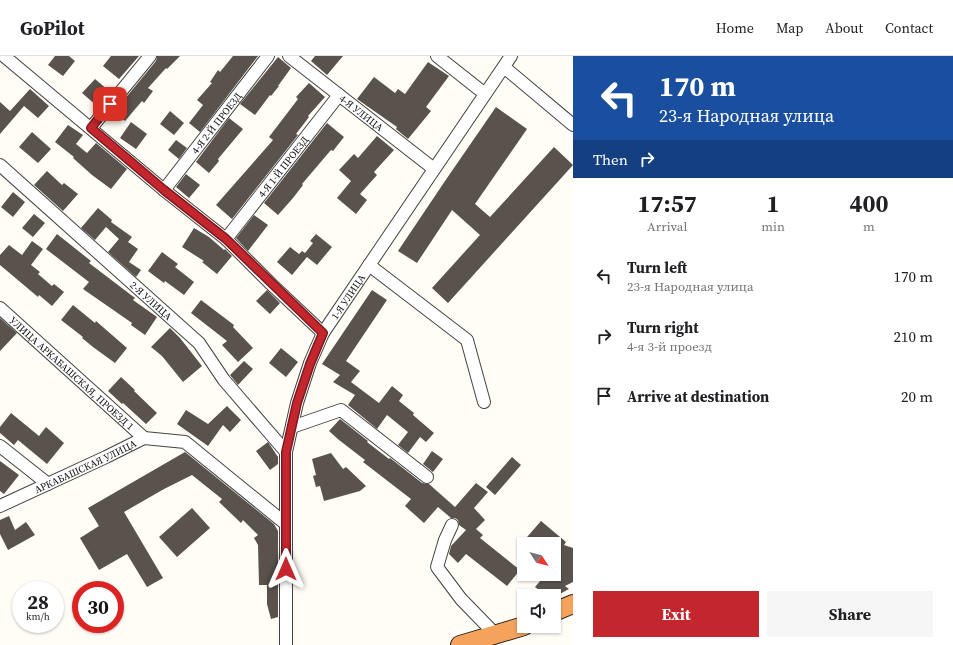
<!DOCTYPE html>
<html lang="en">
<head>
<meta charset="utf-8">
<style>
  body { margin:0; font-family:"Source Serif 4",serif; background:#f6f6f6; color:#202124; height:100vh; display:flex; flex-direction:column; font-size:15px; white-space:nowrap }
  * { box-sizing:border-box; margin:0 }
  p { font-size:13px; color:#757577 }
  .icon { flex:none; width:22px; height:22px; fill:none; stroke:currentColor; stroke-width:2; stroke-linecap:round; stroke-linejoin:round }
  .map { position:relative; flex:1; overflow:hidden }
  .details { display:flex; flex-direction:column; background:#fff; width:380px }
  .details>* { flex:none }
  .hud { background:#1a4fa0; color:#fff; overflow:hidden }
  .needle { width:26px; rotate:126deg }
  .buttons { position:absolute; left:517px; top:481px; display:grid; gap:8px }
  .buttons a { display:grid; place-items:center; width:44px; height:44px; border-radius:0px; background:#fff; box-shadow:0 1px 3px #0004; font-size:20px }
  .speed { position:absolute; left:12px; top:525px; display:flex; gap:8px; font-size:20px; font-weight:700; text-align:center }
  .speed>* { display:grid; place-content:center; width:52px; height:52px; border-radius:50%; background:#fff; box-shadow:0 1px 3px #0004; line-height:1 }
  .speed small { font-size:10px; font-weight:400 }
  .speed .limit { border:6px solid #d22; background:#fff; color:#111 }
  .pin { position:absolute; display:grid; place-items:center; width:34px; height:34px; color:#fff; margin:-17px; border-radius:8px; box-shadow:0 2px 6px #0006 }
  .me { position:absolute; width:44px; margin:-22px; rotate:0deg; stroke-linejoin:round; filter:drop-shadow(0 0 3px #0008) }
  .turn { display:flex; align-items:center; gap:14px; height:84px; padding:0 20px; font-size:18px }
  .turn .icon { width:52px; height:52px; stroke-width:2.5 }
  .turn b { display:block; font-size:28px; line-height:34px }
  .then { display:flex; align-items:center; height:38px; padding:0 20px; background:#0003; gap:8px; font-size:15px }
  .eta { display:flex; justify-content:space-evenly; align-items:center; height:68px; text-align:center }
  .eta b { font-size:24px; font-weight:700; line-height:28px }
  .primary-button { display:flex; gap:8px; margin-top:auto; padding:8px 20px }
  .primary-button a { flex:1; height:46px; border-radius:0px; background:#c4262e; color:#fff; font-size:16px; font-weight:700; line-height:46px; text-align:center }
  .primary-button a+a { background:#f6f6f6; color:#202124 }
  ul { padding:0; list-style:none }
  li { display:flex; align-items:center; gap:12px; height:60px; padding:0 20px }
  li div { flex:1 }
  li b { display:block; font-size:15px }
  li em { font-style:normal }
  header { display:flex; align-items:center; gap:24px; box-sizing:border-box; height:56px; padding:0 20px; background:#fff; border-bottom:1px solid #e0e0e0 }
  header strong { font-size:19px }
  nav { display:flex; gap:22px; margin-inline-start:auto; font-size:14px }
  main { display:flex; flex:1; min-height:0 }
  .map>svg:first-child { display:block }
  .building { fill:#5a524d }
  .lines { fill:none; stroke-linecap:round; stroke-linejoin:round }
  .minor-casing { stroke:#444; stroke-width:14 }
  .highway-casing { stroke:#222; stroke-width:20 }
  .minor { stroke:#fff; stroke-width:12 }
  .highway { stroke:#f5a25d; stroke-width:18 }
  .route-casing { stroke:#7f191e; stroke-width:10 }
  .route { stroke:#c4262e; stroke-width:7 }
  .labels { text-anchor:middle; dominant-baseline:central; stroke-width:4; stroke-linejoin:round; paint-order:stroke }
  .street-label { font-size:10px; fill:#111; stroke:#fff }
</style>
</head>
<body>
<header>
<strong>GoPilot</strong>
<nav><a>Home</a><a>Map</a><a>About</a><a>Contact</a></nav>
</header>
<main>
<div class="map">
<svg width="573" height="589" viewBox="0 0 573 589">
  <rect width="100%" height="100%" fill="#fffdf5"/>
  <path class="building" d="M 55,0 L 69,0 L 75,5 L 63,20 L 48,9 Z
    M 111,0 L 139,0 L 119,23 L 103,10 Z
    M 157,0 L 180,0 L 167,13 L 166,12 L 148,32 L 153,35 L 144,47 L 142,45 L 125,65 L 114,56 L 156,5 Z
    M 233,0 L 258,0 L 200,76 L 189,67 L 203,49 L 197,44 L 212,27 L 210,26 L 218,14 L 220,16 Z
    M 315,0 L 343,0 L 327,19 L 311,5 Z
    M 278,1 L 291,12 L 278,30 L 279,30 L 271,40 L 270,39 L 255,59 L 240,48 Z
    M 428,6 L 449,20 L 426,51 L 431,55 L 408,83 L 396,73 L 397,71 L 357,43 L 374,21 L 395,37 L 398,33 L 405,38 Z
    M 95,23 L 108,34 L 96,49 L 82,37 Z
    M 309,27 L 325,41 L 308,60 L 309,61 L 296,78 L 298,79 L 232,163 L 216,149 L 273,84 L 269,81 L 298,43 L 296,41 Z
    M 30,33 L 49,50 L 38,62 L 24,50 L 0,78 L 0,46 L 10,55 Z
    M 496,51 L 527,73 L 475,148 L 490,161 L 554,91 L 573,109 L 448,247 L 432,232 L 480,179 L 452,154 L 417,207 L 398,195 L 445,125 Z
    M 170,55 L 184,67 L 174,79 L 160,68 Z
    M 229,62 L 243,73 L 218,103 L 219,105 L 209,117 L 196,106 Z
    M 131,66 L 147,78 L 136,93 L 120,82 Z
    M 327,67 L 344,81 L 333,95 L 331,94 L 302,128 L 303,129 L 293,142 L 278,159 L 264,147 Z
    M 68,69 L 83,79 L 76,88 L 87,97 L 96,87 L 127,113 L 111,133 L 92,119 L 73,102 L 74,101 L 55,86 Z
    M 32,76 L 51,93 L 38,107 L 19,91 Z
    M 377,80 L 394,94 L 374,116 L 377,119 L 360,138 L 367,144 L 356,158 L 337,142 L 351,125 L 339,114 L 354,98 L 358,102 Z
    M 176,84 L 187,92 L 179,103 L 168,94 Z
    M 47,115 L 62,129 L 64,127 L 78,138 L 63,155 L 34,129 Z
    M 186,118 L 200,129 L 189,142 L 176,131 Z
    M 13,136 L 25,146 L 13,161 L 1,151 Z
    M 98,152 L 112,164 L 111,166 L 132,181 L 128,186 L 138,193 L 129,206 L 141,214 L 136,221 L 108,196 L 119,183 L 106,171 L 95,184 L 81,172 Z
    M 34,158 L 45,167 L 33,181 L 22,172 Z
    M 254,159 L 268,169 L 248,195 L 236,182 Z
    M 194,172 L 209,181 L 224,194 L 225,193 L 232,200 L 217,218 L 202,206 L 204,205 L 182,191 Z
    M 57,178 L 91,205 L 89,207 L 135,242 L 133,244 L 157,261 L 145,279 L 131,269 L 132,267 L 83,233 L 89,226 L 46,193 Z
    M 316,178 L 332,191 L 317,209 L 307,201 L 292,219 L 277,206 L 290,191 L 299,198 L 302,195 L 305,197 L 313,187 L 310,185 Z
    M 32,185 L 43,193 L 31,209 L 40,216 L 38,218 L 52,230 L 54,228 L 64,236 L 52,250 L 39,239 L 38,241 L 0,209 L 0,199 L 9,189 L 22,199 Z
    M 162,196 L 178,208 L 175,211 L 194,226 L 184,239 L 165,225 L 164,227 L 148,215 Z
    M 267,234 L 280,247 L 270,258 L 256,245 Z
    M 372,234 L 387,244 L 346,305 L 360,315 L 351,326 L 379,347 L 392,330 L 403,339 L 399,345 L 414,357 L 413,359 L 434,377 L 426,386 L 420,381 L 408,397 L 398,389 L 408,376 L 387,359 L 377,373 L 364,362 L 348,349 L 355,339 L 333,326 L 340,319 L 322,308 Z
    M 201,244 L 234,269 L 233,271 L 253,292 L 238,306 L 222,289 L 227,285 L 191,257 Z
    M 73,249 L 95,267 L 96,265 L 127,292 L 115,307 L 93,291 L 82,282 L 83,281 L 61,264 Z
    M 0,262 L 17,277 L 0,295 Z
    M 170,272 L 180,282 L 202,310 L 183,326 L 162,300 L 151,291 Z
    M 281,292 L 298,306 L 286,321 L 269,307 Z
    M 244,305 L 253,313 L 238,329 L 230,319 Z
    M 121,321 L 135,334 L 134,335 L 157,357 L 146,368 L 123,347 L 122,348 L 108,335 Z
    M 227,350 L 241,364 L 230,376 L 223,369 L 208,390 L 177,368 L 186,354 L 208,368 Z
    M 11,357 L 39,380 L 46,371 L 64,387 L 47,408 L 18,384 L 14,389 L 0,377 L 0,371 Z
    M 340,363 L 368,385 L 367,386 L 389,403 L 390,402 L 422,427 L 429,428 L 455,451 L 476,427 L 488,436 L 474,452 L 485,464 L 476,473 L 483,479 L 480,482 L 520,514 L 507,530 L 466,498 L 458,507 L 449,498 L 451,490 L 466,474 L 459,469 L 458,464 L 455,462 L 451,462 L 438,451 L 424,467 L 405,450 L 411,443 L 363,406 L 365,404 L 339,384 L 329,375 Z
    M 268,386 L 278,401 L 278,408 L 270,414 L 256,395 Z
    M 432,395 L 443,403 L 433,416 L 423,408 Z
    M 185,396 L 274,468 L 278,475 L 278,561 L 271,563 L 267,548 L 267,529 L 259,529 L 258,489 L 254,482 L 258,479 L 243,464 L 241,467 L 219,446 L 222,443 L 192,419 L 164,433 L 124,456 L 163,522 L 147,531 L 127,498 L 99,514 L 80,482 L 99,470 L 88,452 Z
    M 331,397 L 343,413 L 346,411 L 366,430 L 360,435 L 324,445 L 320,430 L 316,431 L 313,420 L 316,419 L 312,403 Z
    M 512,401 L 521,409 L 495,439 L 486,431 Z
    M 0,405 L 19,419 L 4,438 L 0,435 Z
    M 192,452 L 210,472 L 177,501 L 159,481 Z
    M 9,460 L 15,474 L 26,466 L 35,479 L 8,494 L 0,478 L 0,464 Z
    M 541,465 L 566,486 L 564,489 L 573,492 L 573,526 L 565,530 L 569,533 L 556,540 L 547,540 L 535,531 L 546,518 L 554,518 L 554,488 L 521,488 Z"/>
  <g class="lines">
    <g class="minor-casing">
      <g id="minor">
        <path d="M 4,0 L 164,134 L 226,183 L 271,228 L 323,277"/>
        <path id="s1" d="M 289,0 L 434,113"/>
        <path d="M 437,0 L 485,38"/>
        <path d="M 504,11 L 573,69"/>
        <path d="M 91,72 L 150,0"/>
        <path id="s2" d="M 0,109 L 199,287 L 224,324 L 286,396"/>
        <path id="s3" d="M 164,134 L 268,0"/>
        <path id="s4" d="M 226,183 L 339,39"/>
        <path d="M 369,209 L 467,284 L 484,346"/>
        <path id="s5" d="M 0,252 L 144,382"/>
        <path d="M 292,371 L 341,354 L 427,421"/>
        <path d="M 0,390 L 48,428"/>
        <path id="s6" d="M 0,450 L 106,401 L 144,382 L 185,386 L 286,468"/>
        <path d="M 452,469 L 445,484 L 437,511 L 461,543 L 496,579"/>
        <path id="s7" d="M 286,589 L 286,396 L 297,347 L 310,307 L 323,277 L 511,0"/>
      </g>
    </g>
    <g class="highway-casing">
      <path id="highway" d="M 554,556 L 573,548
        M 460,589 L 524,570"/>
    </g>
    <use href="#minor" class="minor"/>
    <use href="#highway" class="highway"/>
  </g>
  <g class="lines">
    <g class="route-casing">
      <path id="route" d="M 110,48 L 91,72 L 164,134 L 226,183 L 323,277 L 310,308 L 297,347 L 286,396 L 286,513"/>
    </g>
    <use href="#route" class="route"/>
  </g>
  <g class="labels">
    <g class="street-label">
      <text stroke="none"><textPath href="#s1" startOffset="92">4-Я УЛИЦА</textPath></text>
      <text stroke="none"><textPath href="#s3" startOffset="85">4-Я 2-Й ПРОЕЗД</textPath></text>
      <text stroke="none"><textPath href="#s4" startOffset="92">4-Я 1-Й ПРОЕЗД</textPath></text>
      <text stroke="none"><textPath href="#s7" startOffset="362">1-Я УЛИЦА</textPath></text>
      <text stroke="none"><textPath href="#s2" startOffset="203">2-Я УЛИЦА</textPath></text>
      <text stroke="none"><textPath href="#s5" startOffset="97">УЛИЦА АРКАБАШСКАЯ, ПРОЕЗД 1</textPath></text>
      <text stroke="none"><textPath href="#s6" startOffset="94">АРКАБАШСКАЯ УЛИЦА</textPath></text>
    </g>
  </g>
</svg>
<div class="buttons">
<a><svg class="needle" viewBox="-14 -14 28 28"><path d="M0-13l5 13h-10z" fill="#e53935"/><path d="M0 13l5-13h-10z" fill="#757577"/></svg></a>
<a><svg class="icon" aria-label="sound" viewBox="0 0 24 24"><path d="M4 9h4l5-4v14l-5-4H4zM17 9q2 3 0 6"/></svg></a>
</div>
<div class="speed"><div>28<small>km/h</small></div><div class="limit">30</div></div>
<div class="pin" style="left:110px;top:48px;background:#d93025"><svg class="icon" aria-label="arrive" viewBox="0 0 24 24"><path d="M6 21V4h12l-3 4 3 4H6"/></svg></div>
<svg class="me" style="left:286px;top:513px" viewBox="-20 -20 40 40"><path d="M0-17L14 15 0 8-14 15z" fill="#c4262e" stroke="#fff" stroke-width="4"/></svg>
</div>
<section class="details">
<div class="hud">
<div class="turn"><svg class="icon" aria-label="left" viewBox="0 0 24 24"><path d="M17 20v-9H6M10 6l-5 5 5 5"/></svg><div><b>170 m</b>23-я Народная улица</div></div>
<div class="then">Then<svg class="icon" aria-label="right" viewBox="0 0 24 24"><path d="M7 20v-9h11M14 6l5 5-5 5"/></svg></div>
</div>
<div class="eta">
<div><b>17:57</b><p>Arrival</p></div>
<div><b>1</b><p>min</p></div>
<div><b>400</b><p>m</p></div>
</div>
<ul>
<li><svg class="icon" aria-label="left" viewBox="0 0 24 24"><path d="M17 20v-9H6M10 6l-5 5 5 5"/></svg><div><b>Turn left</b><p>23-я Народная улица</p></div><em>170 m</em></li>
<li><svg class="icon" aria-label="right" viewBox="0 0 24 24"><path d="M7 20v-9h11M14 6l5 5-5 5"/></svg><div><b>Turn right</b><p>4-я 3-й проезд</p></div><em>210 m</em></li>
<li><svg class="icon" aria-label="arrive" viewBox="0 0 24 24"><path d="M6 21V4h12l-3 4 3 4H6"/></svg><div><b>Arrive at destination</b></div><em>20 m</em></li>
</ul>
<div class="primary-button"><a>Exit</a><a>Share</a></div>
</section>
</main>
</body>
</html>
